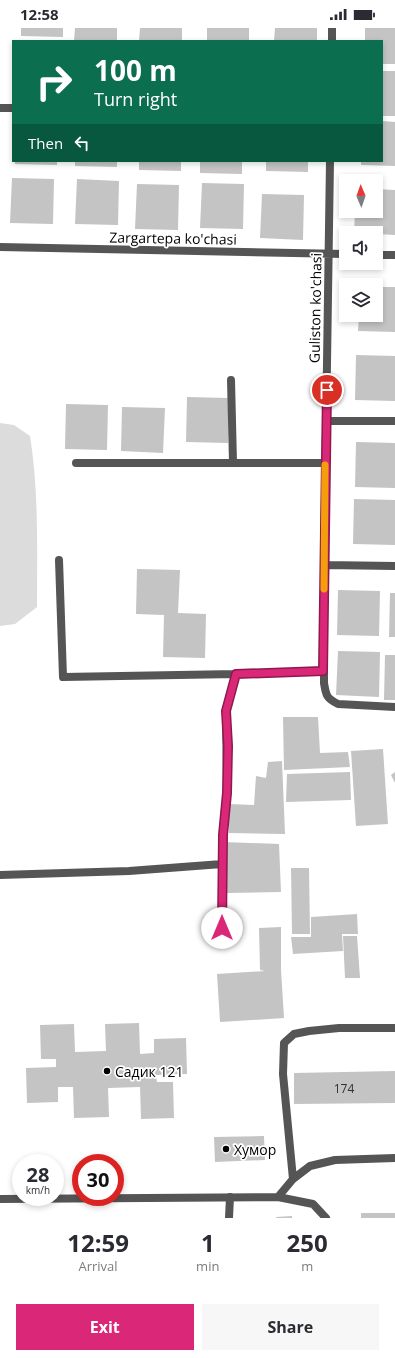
<!DOCTYPE html>
<html lang="en">
<head>
<meta charset="utf-8">
<style>
  body { margin:0; font-family:"Open Sans",sans-serif; background:#f7f7f7; color:#2b2b33; height:100vh; display:flex; flex-direction:column; font-size:15px; white-space:nowrap }
  * { box-sizing:border-box; margin:0 }
  p { font-size:13px; color:#7c7c81 }
  .icon { flex:none; width:22px; height:22px; fill:none; stroke:currentColor; stroke-width:2; stroke-linecap:round; stroke-linejoin:round }
  .map { position:relative; height:1190px; overflow:hidden }
  .details { display:flex; flex-direction:column; background:#fff; flex:1 }
  .details>* { flex:none }
  .hud { position:absolute; left:12px; top:12px; width:371px; height:122px; border-radius:0px; box-shadow:0 2px 6px #0003; background:#0b6e4f; color:#fff; overflow:hidden }
  .needle { width:26px; rotate:358deg }
  .fabs { position:absolute; left:339px; top:146px; display:grid; gap:8px }
  .fabs a { display:grid; place-items:center; width:44px; height:44px; border-radius:0px; background:#fff; box-shadow:0 2px 6px #0003; font-size:20px }
  .speed { position:absolute; left:12px; top:1126px; display:flex; gap:8px; font-size:20px; font-weight:700; text-align:center }
  .speed>* { display:grid; place-content:center; width:52px; height:52px; border-radius:50%; background:#fff; box-shadow:0 2px 6px #0003; line-height:1 }
  .speed small { font-size:10px; font-weight:400 }
  .speed .limit { border:6px solid #d22; background:#fff; color:#111 }
  .pin { position:absolute; display:grid; place-items:center; width:34px; height:34px; color:#fff; margin:-17px; border:2px solid #fff; border-radius:50%; box-shadow:0 1px 4px #0007 }
  .me { position:absolute; width:44px; margin:-22px; rotate:0deg; stroke-linejoin:round; filter:drop-shadow(0 0 3px #0008) }
  .turn { display:flex; align-items:center; gap:14px; height:84px; padding:0 16px; font-size:18px }
  .turn .icon { width:52px; height:52px; stroke-width:2.5 }
  .turn b { display:block; font-size:28px; line-height:34px }
  .then { display:flex; align-items:center; height:38px; padding:0 16px; background:#0003; gap:8px; font-size:15px }
  .eta { display:flex; justify-content:space-evenly; align-items:center; height:68px; text-align:center }
  .eta b { font-size:24px; font-weight:700; line-height:28px }
  .action { display:flex; gap:8px; margin-top:auto; padding:8px 16px }
  .action a { flex:1; height:46px; border-radius:0px; background:#db2777; color:#fff; font-size:16px; font-weight:700; line-height:46px; text-align:center }
  .action a+a { background:#f7f7f7; color:#2b2b33 }
  .status { display:flex; justify-content:space-between; align-items:center; height:28px; padding:0 20px; background:#fff; direction:ltr }
  .status svg { height:11px; fill:currentColor }
  .map>svg:first-child { display:block }
  .green { fill:#dcdcdc }
  .building { fill:#c4c4c4 }
  .lines { fill:none; stroke-linecap:round; stroke-linejoin:round }
  .lane { stroke:#555; stroke-width:8 }
  .street { stroke:#555; stroke-width:8 }
  .route-casing { stroke:#8e194d; stroke-width:10 }
  .route { stroke:#db2777; stroke-width:7 }
  .slow { stroke:#f59e0b; stroke-width:7 }
  .poi-dot { fill:#000; stroke:#fff; stroke-width:1.5 }
  .labels { text-anchor:middle; dominant-baseline:central; stroke-width:3.5; stroke-linejoin:round; paint-order:stroke }
  .number-label { font-size:12px; fill:#313131 }
  .street-label { font-size:14px; fill:#000; stroke:#fff }
  .poi-label { font-size:14px; fill:#000; stroke:#fff; text-anchor:start }
</style>
</head>
<body>
<div class="status"><b>12:58</b><svg viewBox="0 0 49 12"><path d="M0 12V9h3v3zM5 12V6h3v6zM10 12V3h3v9zM15 12V0h3v12zM26 1h20v11H26zM47 4h2v5h-2z"/></svg></div>
<div class="map">
<svg width="395" height="1190" viewBox="0 0 395 1190">
  <rect width="100%" height="100%" fill="#fff"/>
  <path class="green" d="M 0,395 L 14,397 L 30,408 C 39,464 37,522 37,579 L 15,596 L 0,598 Z"/>
  <path class="building" d="M 21,0 L 63,0 L 63,9 L 21,8 Z
    M 75,0 L 117,0 L 117,13 L 74,13 Z
    M 140,0 L 182,0 L 182,13 L 139,13 Z
    M 207,0 L 249,0 L 249,13 L 207,12 Z
    M 275,0 L 317,0 L 317,13 L 274,13 Z
    M 365,0 L 395,0 L 395,36 L 382,36 L 382,13 L 365,13 Z
    M 382,43 L 395,43 L 395,88 L 382,88 Z
    M 382,93 L 395,94 L 395,138 L 361,137 L 361,133 L 382,133 Z
    M 15,133 L 57,133 L 57,137 L 15,136 Z
    M 75,133 L 117,133 L 117,139 L 75,138 Z
    M 139,133 L 181,133 L 181,143 L 139,142 Z
    M 200,133 L 242,133 L 242,146 L 200,145 Z
    M 266,133 L 308,133 L 308,144 L 266,143 Z
    M 12,150 L 54,151 L 53,196 L 10,195 Z
    M 77,151 L 119,153 L 118,197 L 75,196 Z
    M 202,155 L 244,156 L 243,201 L 200,200 Z
    M 137,156 L 179,157 L 178,202 L 135,201 Z
    M 376,161 L 395,162 L 395,207 L 376,206 L 376,205 L 354,205 L 355,183 L 376,183 Z
    M 262,166 L 304,167 L 303,212 L 260,210 Z
    M 376,259 L 395,259 L 395,304 L 358,303 L 359,287 L 376,287 Z
    M 356,327 L 395,328 L 395,373 L 355,372 Z
    M 187,369 L 229,370 L 228,415 L 186,414 Z
    M 66,376 L 108,377 L 107,422 L 65,421 Z
    M 122,379 L 165,380 L 163,425 L 121,423 Z
    M 356,414 L 395,415 L 395,460 L 355,459 Z
    M 354,471 L 395,472 L 395,517 L 353,516 Z
    M 137,541 L 180,542 L 178,585 L 206,586 L 205,630 L 163,629 L 164,587 L 136,586 Z
    M 338,562 L 380,563 L 379,608 L 337,607 Z
    M 390,565 L 395,565 L 395,609 L 389,609 Z
    M 338,623 L 380,624 L 379,669 L 336,667 Z
    M 385,627 L 395,627 L 395,672 L 384,672 Z
    M 283,689 L 318,689 L 320,725 L 348,724 L 350,739 L 284,742 Z
    M 383,721 L 388,796 L 356,798 L 351,723 Z
    M 282,733 L 285,806 L 229,805 L 229,776 L 254,777 L 256,748 L 266,750 L 268,734 Z
    M 350,744 L 351,772 L 286,774 L 287,746 Z
    M 395,744 L 395,755 L 391,747 Z
    M 224,814 L 279,816 L 281,864 L 227,865 Z
    M 291,840 L 309,840 L 310,906 L 292,906 Z
    M 357,886 L 358,906 L 342,906 L 343,923 L 293,926 L 291,909 L 311,909 L 311,889 Z
    M 281,899 L 281,942 L 284,990 L 220,994 L 217,946 L 265,943 L 260,942 L 259,900 Z
    M 343,908 L 357,908 L 360,950 L 345,950 Z
    M 139,995 L 140,1026 L 154,1025 L 154,1011 L 186,1010 L 187,1046 L 156,1047 L 157,1054 L 173,1054 L 174,1090 L 141,1091 L 140,1059 L 108,1060 L 109,1089 L 74,1090 L 73,1059 L 58,1059 L 58,1074 L 27,1075 L 26,1040 L 56,1039 L 56,1031 L 41,1031 L 40,997 L 74,996 L 75,1024 L 106,1023 L 105,996 Z
    M 395,1043 L 395,1075 L 294,1076 L 294,1045 Z
    M 264,1108 L 265,1132 L 215,1134 L 214,1109 Z
    M 361,1185 L 395,1185 L 395,1190 L 361,1190 Z
    M 292,1188 L 292,1190 L 276,1190 L 276,1189 Z"/>
  <g class="lines">
    <path class="lane" d="M 231,352 L 233,435
      M 76,435 L 325,435
      M 229,1190 L 230,1169"/>
    <path class="street" d="M 332,13 L 332,0
      M 0,80 L 13,80
      M 330,133 L 324,537 L 324,655 C 326,667 326,670 338,676 L 395,679
      M 0,219 L 346,226
      M 376,227 L 395,227
      M 326,393 L 395,393
      M 59,532 L 63,649 L 236,646
      M 324,537 L 395,538
      M 222,836 L 223,900
      M 0,847 L 129,843 L 222,836 L 223,807 L 227,765 L 226,683 L 236,646 L 323,643
      M 293,1151 L 283,1046 L 284,1015 L 294,1006 L 309,1003 L 339,1000 L 395,1000
      M 278,1169 L 313,1176 L 326,1190
      M 0,1171 L 278,1169 L 293,1151 L 310,1138 L 335,1132 L 395,1130"/>
  </g>
  <g class="lines">
    <g class="route-casing">
      <path id="route" d="M 222,900 L 223,807 L 227,765 L 228,718 L 226,683 L 236,646 L 323,643 L 327,362"/>
    </g>
    <use href="#route" class="route"/>
    <path class="slow" d="M 324,561 L 325,437"/>
  </g>
  <g class="poi-dot">
    <circle cx="107" cy="1043" r="4"/>
    <circle cx="226" cy="1121" r="4"/>
  </g>
  <g class="labels">
    <g class="number-label">
      <text x="344" y="1060">174</text>
    </g>
    <g class="street-label">
      <text transform="translate(173 210) rotate(1)">Zargartepa ko'chasi</text>
      <text transform="translate(315 280) rotate(-89)">Guliston ko'chasi</text>
    </g>
    <g class="poi-label">
      <text x="115" y="1043">Садик 121</text>
      <text x="234" y="1121">Хумор</text>
    </g>
  </g>
</svg>
<div class="fabs">
<a><svg class="needle" viewBox="-14 -14 28 28"><path d="M0-13l5 13h-10z" fill="#e53935"/><path d="M0 13l5-13h-10z" fill="#7c7c81"/></svg></a>
<a><svg class="icon" aria-label="sound" viewBox="0 0 24 24"><path d="M4 9h4l5-4v14l-5-4H4zM17 9q2 3 0 6"/></svg></a>
<a><svg class="icon" aria-label="layers" viewBox="0 0 24 24"><path d="M12 4l9 5-9 5-9-5zM3 14l9 5 9-5"/></svg></a>
</div>
<div class="speed"><div>28<small>km/h</small></div><div class="limit">30</div></div>
<div class="pin" style="left:327px;top:362px;background:#d93025"><svg class="icon" aria-label="arrive" viewBox="0 0 24 24"><path d="M6 21V4h12l-3 4 3 4H6"/></svg></div>
<svg class="me" style="left:222px;top:900px" viewBox="-20 -20 40 40"><circle r="19" fill="#fff"/><path d="M0-13L10 11 0 6-10 11z" fill="#db2777"/></svg>
<div class="hud">
<div class="turn"><svg class="icon" aria-label="right" viewBox="0 0 24 24"><path d="M7 20v-9h11M14 6l5 5-5 5"/></svg><div><b>100 m</b>Turn right</div></div>
<div class="then">Then<svg class="icon" aria-label="left" viewBox="0 0 24 24"><path d="M17 20v-9H6M10 6l-5 5 5 5"/></svg></div>
</div>
</div>
<section class="details">
<div class="eta">
<div><b>12:59</b><p>Arrival</p></div>
<div><b>1</b><p>min</p></div>
<div><b>250</b><p>m</p></div>
</div>
<div class="action"><a>Exit</a><a>Share</a></div>
</section>
</body>
</html>
